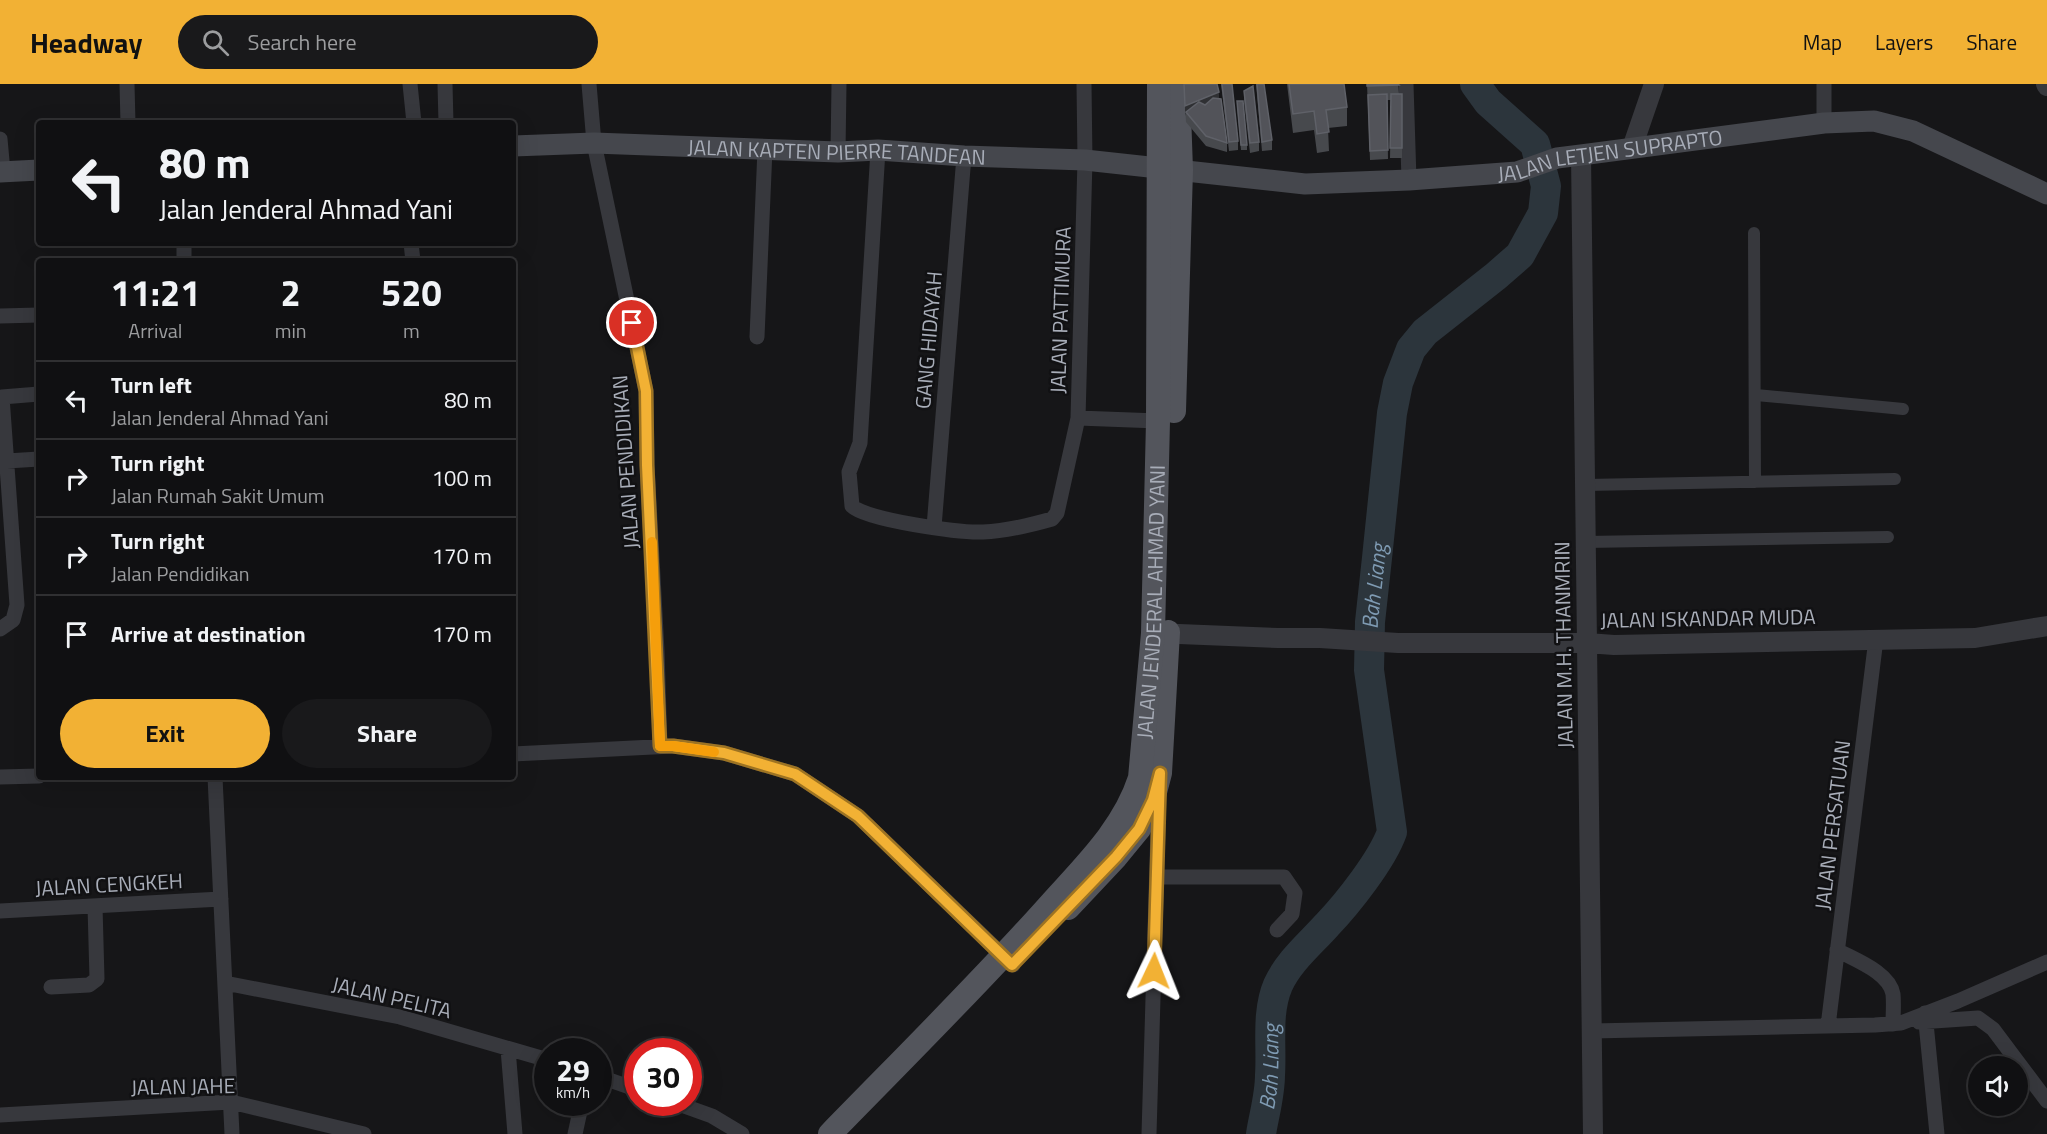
<!DOCTYPE html>
<html lang="en">
<head>
<meta charset="utf-8">
<style>
  body { margin:0; font-family:"Titillium Web",sans-serif; background:#19191b; color:#f1f3f6; height:100vh; display:flex; flex-direction:column; font-size:22px; white-space:nowrap }
  * { box-sizing:border-box; margin:0 }
  p { font-size:20px; color:#9c9d9f }
  .icon { flex:none; width:33px; height:33px; fill:none; stroke:currentColor; stroke-width:2; stroke-linecap:round; stroke-linejoin:round }
  .map { position:relative; flex:1; overflow:hidden }
  .panel { position:absolute; left:36px; top:174px; width:480px; height:522px; display:flex; flex-direction:column; background:#101012; border-radius:6px; box-shadow:0 6px 24px #0002,0 0 0 2px #303032 }
  .panel>* { flex:none }
  .top-card { position:absolute; left:36px; top:36px; width:480px; height:126px; border-radius:6px; box-shadow:0 6px 24px #0002,0 0 0 2px #303032; background:#101012; color:#f1f3f6; overflow:hidden }
  .tools { position:absolute; left:1968px; top:972px; display:grid; gap:12px }
  .tools a { display:grid; place-items:center; width:60px; height:60px; border-radius:50%; background:#101012; box-shadow:0 6px 24px #0002,0 0 0 2px #303032; font-size:30px }
  .speed { position:absolute; left:534px; top:954px; display:flex; gap:12px; font-size:30px; font-weight:700; text-align:center }
  .speed>* { display:grid; place-content:center; width:78px; height:78px; border-radius:50%; background:#101012; box-shadow:0 6px 24px #0002,0 0 0 2px #303032; line-height:1 }
  .speed small { font-size:15px; font-weight:400 }
  .speed .limit { border:9px solid #d22; background:#fff; color:#111 }
  .pin { position:absolute; display:grid; place-items:center; width:51px; height:51px; color:#fff; margin:-26px; border:3px solid #fff; border-radius:50%; box-shadow:0 2px 6px #0007 }
  .me { position:absolute; width:66px; margin:-33px; rotate:2deg; stroke-linejoin:round; filter:drop-shadow(0 0 4px #0008) }
  .turn { display:flex; align-items:center; gap:21px; height:126px; padding:0 24px; font-size:27px }
  .turn .icon { width:78px; height:78px; stroke-width:2.5 }
  .turn b { display:block; font-size:42px; line-height:51px }
  .eta { display:flex; justify-content:space-evenly; align-items:center; height:102px; text-align:center }
  .eta b { font-size:36px; font-weight:700; line-height:42px }
  .action { display:flex; gap:12px; margin-top:auto; padding:12px 24px }
  .action a { flex:1; height:69px; border-radius:36px; background:#f2b134; color:#111; font-size:24px; font-weight:700; line-height:69px; text-align:center }
  .action a+a { background:#19191b; color:#f1f3f6 }
  ul { padding:0; list-style:none }
  li { display:flex; align-items:center; gap:18px; height:78px; padding:0 24px; border-top:2px solid #303032 }
  li div { flex:1 }
  li b { display:block; font-size:22px }
  li em { font-style:normal }
  header { display:flex; align-items:center; gap:36px; box-sizing:border-box; height:84px; padding:0 30px; background:#f2b134; color:#111 }
  header strong { font-size:28px }
  nav { display:flex; gap:33px; margin-inline-start:auto; font-size:21px }
  .search { width:420px; height:54px; background:#19191b; display:flex; align-items:center; gap:15px; box-sizing:border-box; padding:0 21px; border-radius:33px; color:#9c9d9f; font-size:22px }
  .map>svg:first-child { display:block }
  .lines { fill:none; stroke-linecap:round; stroke-linejoin:round }
  .river { stroke:#2c353c; stroke-width:30 }
  .pedestrian { stroke:#37383d; stroke-width:12 }
  .minor { stroke:#37383d; stroke-width:15 }
  .tertiary { stroke:#37383d; stroke-width:20 }
  .secondary { stroke:#45474d; stroke-width:21 }
  .primary { stroke:#53555c; stroke-width:24 }
  .wall { fill:#47494d }
  .shaded-wall { fill:#2f3033 }
  .building { fill:#525359; stroke:#5f6168; stroke-width:1.5 }
  .route-casing { stroke:#9d7322; stroke-width:15 }
  .route { stroke:#f2b134; stroke-width:10 }
  .slow { stroke:#f59e0b; stroke-width:10 }
  .labels { text-anchor:middle; dominant-baseline:central; stroke-width:5; stroke-linejoin:round; paint-order:stroke }
  .street-label { font-size:21px; fill:#a8adb8; stroke:#111113 }
  .water-label { font-size:22px; font-style:italic; fill:#7f9bb3; stroke:#111113 }
</style>
</head>
<body>
<header>
<strong>Headway</strong>
<div class="search"><svg class="icon" aria-label="search" viewBox="0 0 24 24"><circle cx="10" cy="10" r="6"/><path d="M15 15l6 6"/></svg>Search here</div>
<nav><a>Map</a><a>Layers</a><a>Share</a></nav>
</header>
<div class="map">
<svg width="2047" height="1050" viewBox="0 0 2047 1050">
  <rect width="100%" height="100%" fill="#161618"/>
  <g class="lines">
    <path class="river" id="s1" d="M 1261,1050 C 1264,1031 1270,1011 1270,991 C 1272,962 1266,929 1278,901 C 1289,877 1310,860 1327,841 C 1348,819 1382,776 1392,748 L 1369,586 L 1370,538 L 1377,474 L 1392,329 L 1398,299 L 1411,265 L 1425,248 L 1496,192 L 1520,171 L 1543,129 L 1546,102 L 1535,60 L 1488,18 L 1475,0"/>
    <path class="pedestrian" d="M 1754,149 L 1755,398
      M 1756,311 L 1903,325
      M 1586,401 L 1895,395
      M 1586,458 L 1888,453"/>
    <path class="minor" d="M 127,0 L 128,39
      M 410,0 L 414,39
      M 445,0 L 446,39
      M 589,0 L 594,59 L 646,307 L 647,381 L 657,567 L 660,662
      M 1406,0 L 1409,96
      M 1824,0 L 1824,39
      M 0,55 L 3,88
      M 878,66 L 860,359 L 849,388 L 852,422 C 866,436 960,449 983,448 C 1005,447 1031,441 1052,435 L 1057,429 L 1078,334 L 1085,76 L 1084,0
      M 838,68 L 839,0
      M 184,159 L 184,177
      M 411,159 L 413,177
      M 0,232 L 39,231
      M 757,253 L 765,65
      M 1078,334 L 1158,337
      M 7,377 L 39,375
      M 934,443 L 964,72
      M 0,545 L 13,536 L 17,521 L 2,313 L 39,310
      M 513,670 L 673,662 L 724,669 L 795,690 L 858,732 L 1013,881
      M 0,693 L 39,692
      M 215,693 L 232,1050
      M 1157,793 L 1284,793 L 1295,809 L 1292,830 L 1277,846
      M 0,827 L 221,815
      M 1837,866 C 1855,876 1889,888 1893,910 C 1894,920 1893,930 1893,940
      M 225,899 L 400,933 L 548,976
      M 51,903 L 89,901 L 97,895 L 95,822
      M 1925,929 L 1937,1050
      M 1919,938 L 1978,934 L 1993,945 L 2047,1017
      M 1828,942 L 1876,555
      M 1592,947 L 1875,941 L 1901,939 L 1958,917 L 2047,878
      M 508,965 L 515,1050
      M 598,992 L 638,1006
      M 673,1018 L 712,1032 L 742,1050
      M 0,1031 L 231,1018 L 364,1050
      M 575,1050 L 582,1018
      M 1149,1050 L 1159,711"/>
    <path class="tertiary" d="M 2046,0 L 2047,2
      M 1632,64 L 1654,0
      M 1581,71 L 1593,1050
      M 1154,549 L 1278,554 L 1320,554 L 1398,559 L 1587,559 L 1614,561 L 1975,554 L 2047,542"/>
    <g class="secondary">
      <path id="s2" d="M 513,62 L 594,59 L 838,68 L 878,66 L 964,72 L 1085,76 L 1305,100 L 1409,96 L 1517,88 L 1557,74 L 1581,71 L 1824,39 L 1874,37 L 1913,47 L 2047,110"/>
      <path d="M 0,88 L 39,86"/>
    </g>
    <g class="primary">
      <path d="M 1174,327 L 1181,86 L 1178,0"/>
      <path d="M 1068,824 L 1116,773 L 1139,745 L 1153,716 L 1160,689 L 1168,548"/>
      <path id="s3" d="M 830,1050 C 902,976 976,903 1045,826 C 1081,785 1123,747 1140,694 L 1153,549 L 1158,337 L 1159,0"/>
    </g>
  </g>
  <path class="wall" d="M 1184,0 L 1219,15 L 1227,59 L 1227,68 L 1206,62 L 1186,38 Z
    M 1221,0 L 1232,0 L 1238,57 L 1238,66 L 1229,67 Z
    M 1256,0 L 1264,0 L 1272,56 L 1272,66 L 1262,67 Z
    M 1287,0 L 1344,0 L 1347,23 L 1347,42 L 1328,44 L 1329,67 L 1317,69 L 1314,46 L 1293,49 Z
    M 1367,0 L 1398,0 L 1399,10 L 1402,10 L 1402,74 L 1390,74 L 1391,16 L 1387,16 L 1388,75 L 1370,76 Z
    M 1244,7 L 1259,58 L 1259,67 L 1250,69 L 1244,17 Z
    M 1237,22 L 1247,61 L 1247,66 L 1241,66 Z"/>
  <path class="shaded-wall" d="M 1219,8 L 1219,18 L 1186,28 L 1185,32 L 1185,22 Z"/>
  <path class="building" d="M 1184,0 L 1217,0 L 1219,8 L 1185,22 Z
    M 1222,0 L 1232,0 L 1238,57 L 1229,58 Z
    M 1257,0 L 1264,0 L 1272,56 L 1262,58 Z
    M 1289,0 L 1344,0 L 1347,23 L 1326,26 L 1329,48 L 1317,50 L 1314,27 L 1293,30 Z
    M 1367,0 L 1398,0 L 1399,1 L 1367,2 Z
    M 1253,2 L 1259,58 L 1250,59 L 1244,7 Z
    M 1387,10 L 1388,66 L 1370,67 L 1368,11 Z
    M 1391,10 L 1402,10 L 1402,64 L 1390,64 Z
    M 1213,14 L 1221,15 L 1227,59 L 1206,52 L 1186,28 L 1199,18 L 1205,21 Z
    M 1237,17 L 1243,17 L 1247,61 L 1241,61 Z"/>
  <g class="lines">
    <g class="route-casing">
      <path id="route" d="M 632,239 L 646,307 L 647,381 L 660,662 L 673,662 L 724,669 L 795,690 L 858,732 L 1012,881 L 1116,773 L 1139,745 L 1153,716 L 1160,689 L 1154,887"/>
    </g>
    <use href="#route" class="route"/>
    <path class="slow" d="M 652,458 L 660,662 L 673,662 L 714,668"/>
  </g>
  <g class="labels">
    <g class="street-label">
      <text stroke="none"><textPath href="#s2" startOffset="324">JALAN KAPTEN PIERRE TANDEAN</textPath></text>
      <text stroke="none"><textPath href="#s2" startOffset="1101">JALAN LETJEN SUPRAPTO</textPath></text>
      <text transform="translate(1060 226) rotate(-88)">JALAN PATTIMURA</text>
      <text transform="translate(928 256) rotate(-85)">GANG HIDAYAH</text>
      <text transform="translate(625 378) rotate(-94)">JALAN PENDIDIKAN</text>
      <text stroke="none"><textPath href="#s3" startOffset="651">JALAN JENDERAL AHMAD YANI</textPath></text>
      <text transform="translate(1708 534) rotate(-1)">JALAN ISKANDAR MUDA</text>
      <text transform="translate(1563 561) rotate(-91)">JALAN M.H. THANMRIN</text>
      <text transform="translate(1832 741) rotate(-83)">JALAN PERSATUAN</text>
      <text transform="translate(109 800) rotate(-3)">JALAN CENGKEH</text>
      <text transform="translate(392 913) rotate(13)">JALAN PELITA</text>
      <text transform="translate(183 1002) rotate(-1)">JALAN JAHE</text>
    </g>
    <g class="water-label">
      <text stroke="none"><textPath href="#s1" startOffset="590">Bah Liang</textPath></text>
      <text stroke="none"><textPath href="#s1" startOffset="68">Bah Liang</textPath></text>
    </g>
  </g>
</svg>
<div class="tools">
<a><svg class="icon" aria-label="sound" viewBox="0 0 24 24"><path d="M4 9h4l5-4v14l-5-4H4zM17 9q2 3 0 6"/></svg></a>
</div>
<div class="speed"><div>29<small>km/h</small></div><div class="limit">30</div></div>
<div class="pin" style="left:632px;top:239px;background:#d93025"><svg class="icon" aria-label="arrive" viewBox="0 0 24 24"><path d="M6 21V4h12l-3 4 3 4H6"/></svg></div>
<svg class="me" style="left:1154px;top:887px" viewBox="-20 -20 40 40"><path d="M0-17L14 15 0 8-14 15z" fill="#f2b134" stroke="#fff" stroke-width="4"/></svg>
<div class="top-card">
<div class="turn"><svg class="icon" aria-label="left" viewBox="0 0 24 24"><path d="M17 20v-9H6M10 6l-5 5 5 5"/></svg><div><b>80 m</b>Jalan Jenderal Ahmad Yani</div></div>
</div>
<section class="panel">
<div class="eta">
<div><b>11:21</b><p>Arrival</p></div>
<div><b>2</b><p>min</p></div>
<div><b>520</b><p>m</p></div>
</div>
<ul>
<li><svg class="icon" aria-label="left" viewBox="0 0 24 24"><path d="M17 20v-9H6M10 6l-5 5 5 5"/></svg><div><b>Turn left</b><p>Jalan Jenderal Ahmad Yani</p></div><em>80 m</em></li>
<li><svg class="icon" aria-label="right" viewBox="0 0 24 24"><path d="M7 20v-9h11M14 6l5 5-5 5"/></svg><div><b>Turn right</b><p>Jalan Rumah Sakit Umum</p></div><em>100 m</em></li>
<li><svg class="icon" aria-label="right" viewBox="0 0 24 24"><path d="M7 20v-9h11M14 6l5 5-5 5"/></svg><div><b>Turn right</b><p>Jalan Pendidikan</p></div><em>170 m</em></li>
<li><svg class="icon" aria-label="arrive" viewBox="0 0 24 24"><path d="M6 21V4h12l-3 4 3 4H6"/></svg><div><b>Arrive at destination</b></div><em>170 m</em></li>
</ul>
<div class="action"><a>Exit</a><a>Share</a></div>
</section>
</div>
</body>
</html>
